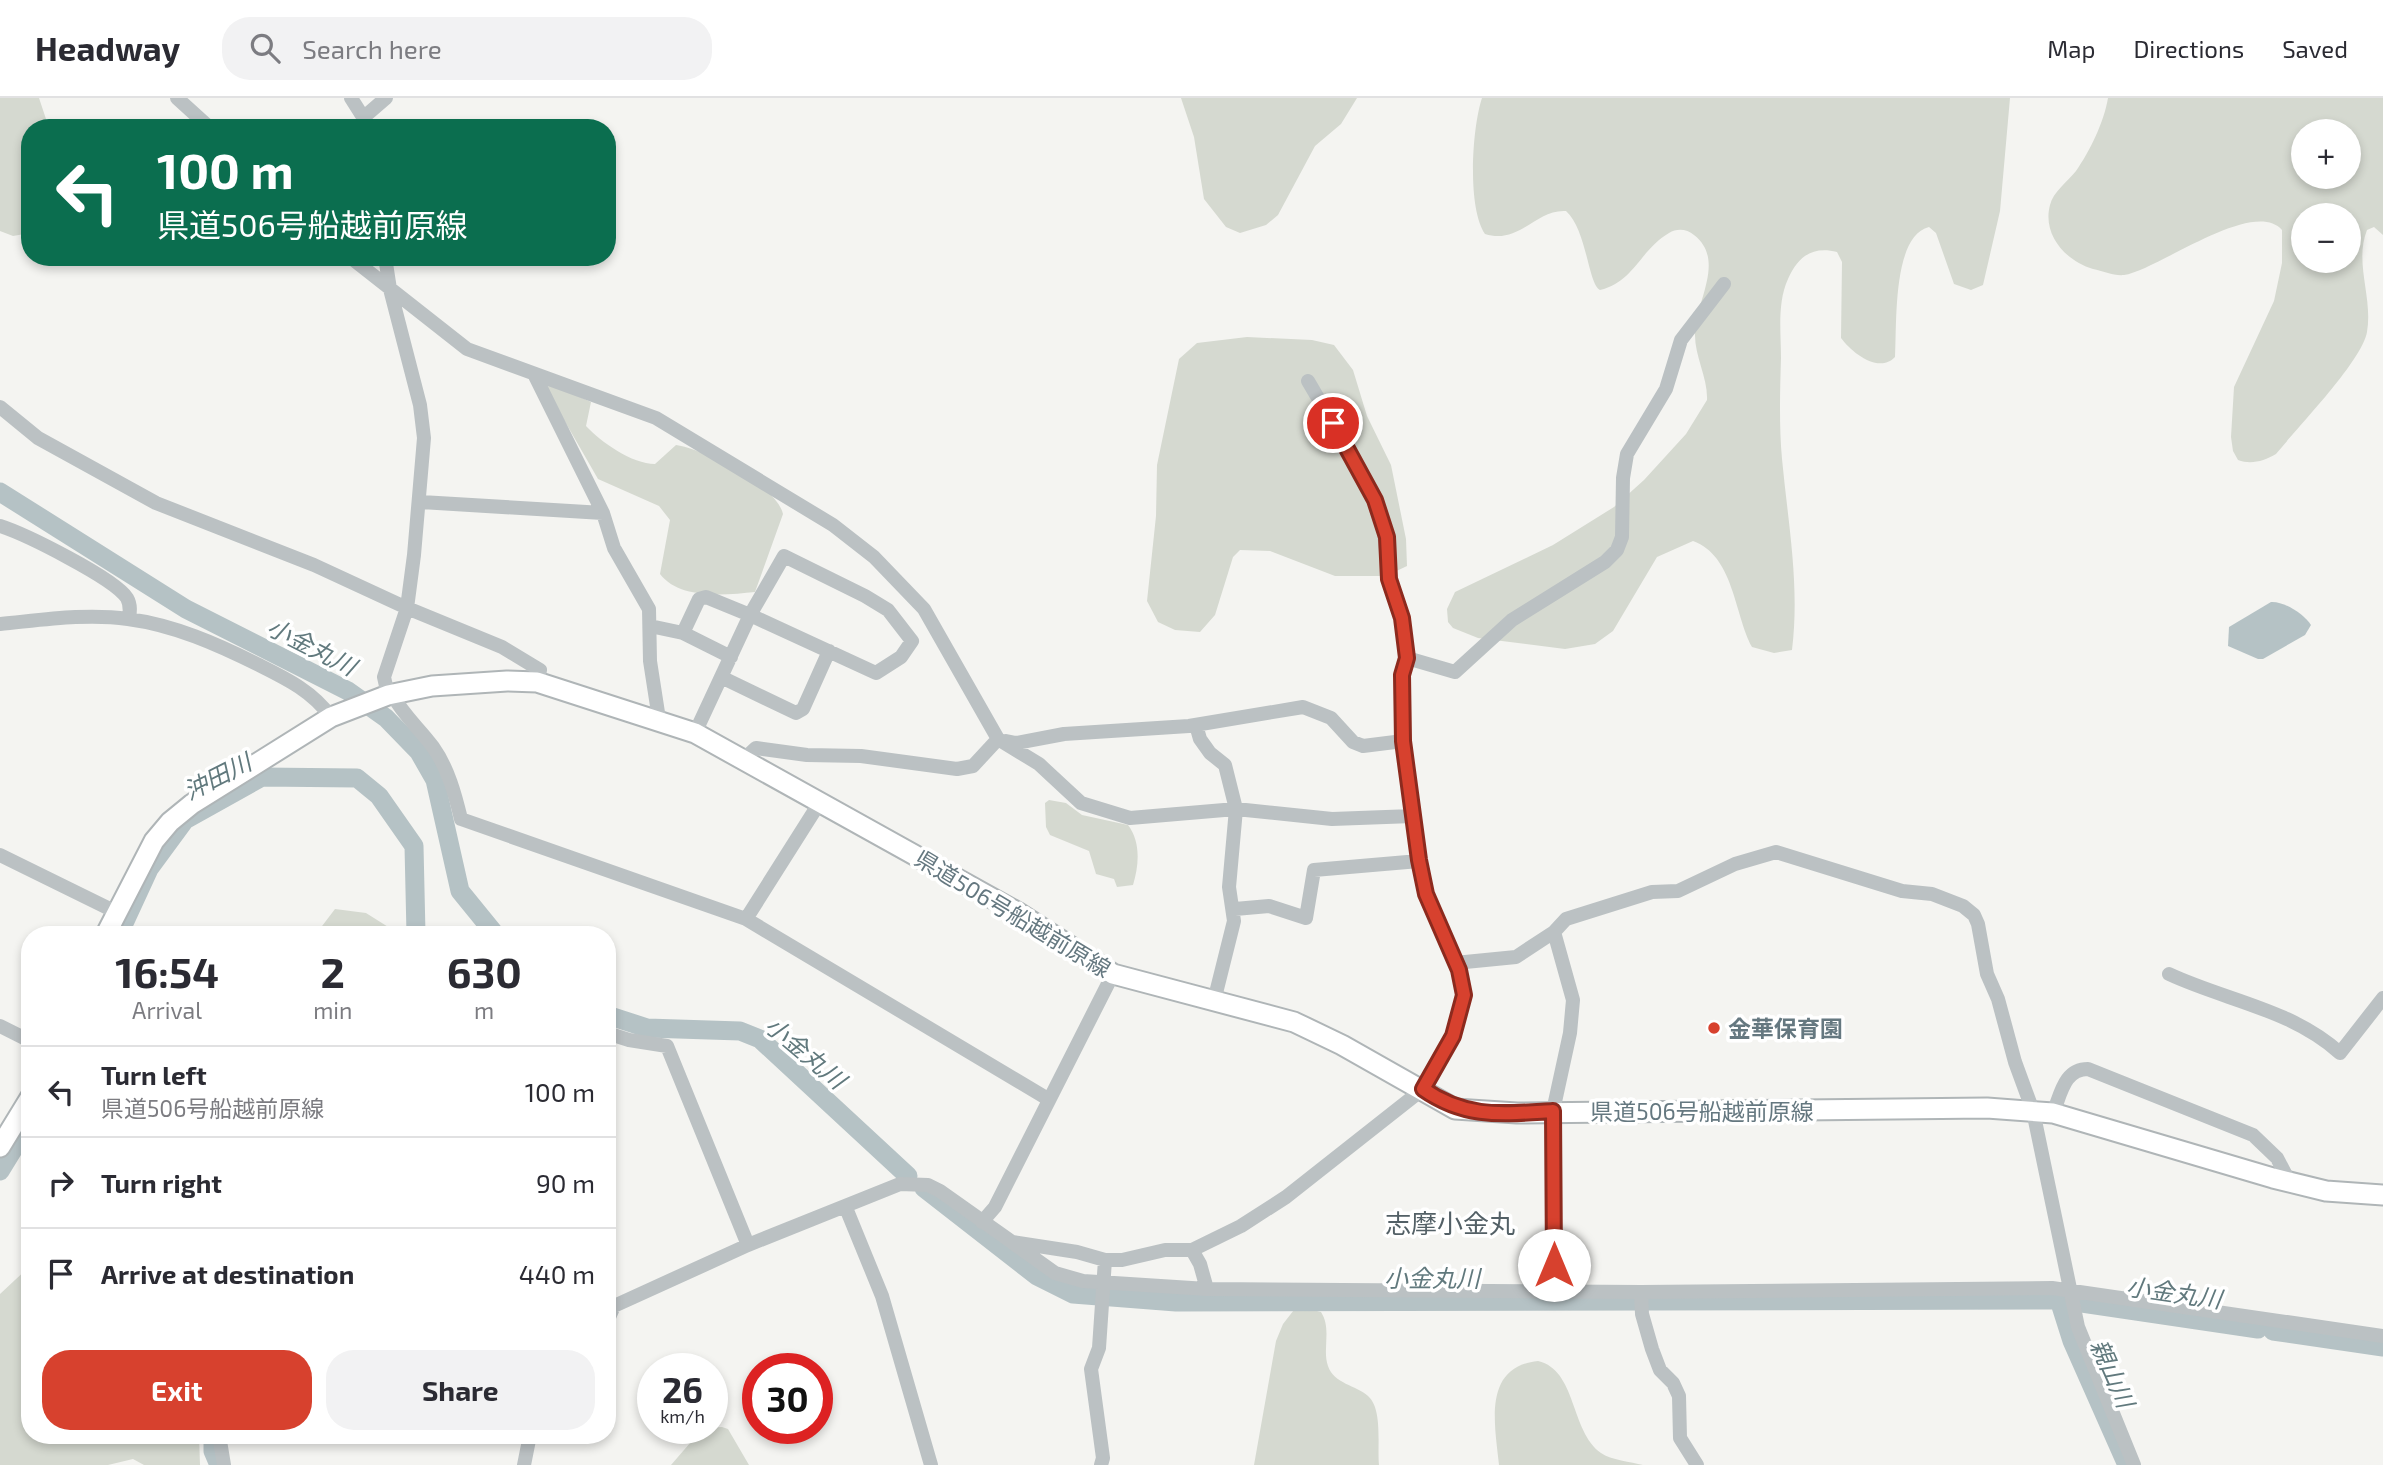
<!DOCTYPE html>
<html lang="en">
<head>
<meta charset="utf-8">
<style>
  body { margin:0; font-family:"Exo 2","Noto Sans JP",sans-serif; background:#f2f2f3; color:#2b2b33; height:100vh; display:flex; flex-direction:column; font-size:26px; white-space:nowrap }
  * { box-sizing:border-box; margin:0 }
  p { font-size:23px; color:#7c7c81 }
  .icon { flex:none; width:38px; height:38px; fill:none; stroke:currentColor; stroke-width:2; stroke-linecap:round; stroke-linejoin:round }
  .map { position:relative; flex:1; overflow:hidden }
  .details { position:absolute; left:21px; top:828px; width:595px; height:518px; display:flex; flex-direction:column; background:#fff; border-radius:28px; box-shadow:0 4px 10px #0003 }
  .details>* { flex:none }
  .guide { position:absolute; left:21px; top:21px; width:595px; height:147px; border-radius:28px; box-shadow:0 4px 10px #0003; background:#0b6e4f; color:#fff; overflow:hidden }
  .fabs { position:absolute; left:2291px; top:21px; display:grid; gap:14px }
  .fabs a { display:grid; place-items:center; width:70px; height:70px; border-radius:50%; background:#fff; box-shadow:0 4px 10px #0003; font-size:35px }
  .speed { position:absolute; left:637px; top:1255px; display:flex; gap:14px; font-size:35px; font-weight:700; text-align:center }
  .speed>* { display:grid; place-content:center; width:91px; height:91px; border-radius:50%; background:#fff; box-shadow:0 4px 10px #0003; line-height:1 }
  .speed small { font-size:18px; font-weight:400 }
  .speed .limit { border:10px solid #d22; background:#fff; color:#111 }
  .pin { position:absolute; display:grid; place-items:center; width:60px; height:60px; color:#fff; margin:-30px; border:4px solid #fff; border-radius:50%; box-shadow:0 2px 7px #0007 }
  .me { position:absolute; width:77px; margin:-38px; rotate:0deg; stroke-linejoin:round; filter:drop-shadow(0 0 5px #0008) }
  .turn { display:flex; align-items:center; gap:24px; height:147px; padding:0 21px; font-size:32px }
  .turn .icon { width:91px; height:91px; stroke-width:2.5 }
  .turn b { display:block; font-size:49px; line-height:60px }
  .eta { display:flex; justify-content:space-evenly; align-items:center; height:119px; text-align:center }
  .eta b { font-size:42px; font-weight:700; line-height:49px }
  .cta { display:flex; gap:14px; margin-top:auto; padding:14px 21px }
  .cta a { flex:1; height:80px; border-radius:28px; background:#d7412e; color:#fff; font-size:28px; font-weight:700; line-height:80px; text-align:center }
  .cta a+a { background:#f2f2f3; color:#2b2b33 }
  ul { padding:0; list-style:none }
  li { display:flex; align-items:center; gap:21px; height:91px; padding:0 21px; border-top:2px solid #e1e1e2 }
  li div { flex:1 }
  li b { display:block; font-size:26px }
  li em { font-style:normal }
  header { display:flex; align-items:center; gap:42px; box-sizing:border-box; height:98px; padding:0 35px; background:#fff; border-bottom:2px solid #e1e1e2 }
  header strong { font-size:33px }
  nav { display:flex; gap:38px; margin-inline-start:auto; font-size:24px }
  .search { width:490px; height:63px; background:#f2f2f3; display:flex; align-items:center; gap:18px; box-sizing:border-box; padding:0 24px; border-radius:28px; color:#7c7c81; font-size:26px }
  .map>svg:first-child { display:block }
  .green { fill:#d5d9d0; fill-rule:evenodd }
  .water { fill:#b5c2c5 }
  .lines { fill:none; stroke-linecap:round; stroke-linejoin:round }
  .river { stroke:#b5c2c5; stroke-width:19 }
  .major-casing { stroke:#afb5b7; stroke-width:23 }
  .minor { stroke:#bbc1c3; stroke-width:14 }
  .major { stroke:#fff; stroke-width:19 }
  .route-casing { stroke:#8c2a1e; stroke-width:18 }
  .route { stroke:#d7412e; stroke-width:12 }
  .poi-dot { fill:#d7412e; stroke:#fff; stroke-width:2.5 }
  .labels { text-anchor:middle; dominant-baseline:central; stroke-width:7; stroke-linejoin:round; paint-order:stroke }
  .street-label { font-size:23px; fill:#657880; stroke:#fff }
  .poi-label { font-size:23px; font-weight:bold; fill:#657880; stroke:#fff; text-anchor:start }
  .water-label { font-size:24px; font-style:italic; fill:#61797d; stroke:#fff }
  .quarter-label { font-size:26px; fill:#536066; stroke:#fff }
</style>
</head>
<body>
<header>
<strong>Headway</strong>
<div class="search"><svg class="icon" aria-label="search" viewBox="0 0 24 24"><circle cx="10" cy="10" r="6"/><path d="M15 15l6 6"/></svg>Search here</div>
<nav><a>Map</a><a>Directions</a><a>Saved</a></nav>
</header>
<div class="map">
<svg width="2383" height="1367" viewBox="0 0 2383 1367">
  <rect width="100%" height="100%" fill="#f4f4f1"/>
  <path class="green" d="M 0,0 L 39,0 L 49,30 L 30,30 L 30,135 L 13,138 L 0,133 Z
    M 1181,0 L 1357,0 L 1341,26 L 1315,48 L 1278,117 L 1266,127 L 1240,135 L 1226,129 L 1204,101 L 1194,39 Z
    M 1482,0 L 2010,0 L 2000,113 L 1983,187 L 1971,192 L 1954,186 L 1936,135 L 1929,129 C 1892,138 1897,227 1895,259 C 1879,276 1852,255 1841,240 L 1842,164 L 1837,154 C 1813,148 1798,158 1788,181 C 1777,205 1781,235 1781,260 C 1780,293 1779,328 1782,361 C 1788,425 1800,487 1792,552 L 1774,555 L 1752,549 C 1734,515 1734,458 1693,443 L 1657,459 L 1613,533 L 1595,546 L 1565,551 L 1478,540 L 1453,530 L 1448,524 L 1447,511 L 1455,494 L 1553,447 L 1614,409 L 1644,382 L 1686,336 L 1707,302 C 1708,279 1694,258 1695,234 C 1696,203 1726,162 1694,137 C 1687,131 1677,130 1669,135 C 1640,152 1634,184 1600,192 C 1588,186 1587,132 1566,113 C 1536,111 1519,147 1485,136 C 1467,110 1472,30 1482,0 Z
    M 2108,0 L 2383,0 L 2383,137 L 2374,129 L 2367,132 C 2354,165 2373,199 2367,234 C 2362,263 2297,330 2276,356 C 2264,363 2251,367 2238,362 L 2233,353 L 2231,339 L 2234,289 L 2274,203 L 2282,165 L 2282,132 C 2253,99 2156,173 2124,177 C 2114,178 2103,173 2093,171 C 2066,163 2042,137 2050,107 C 2053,94 2068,83 2076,73 C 2090,53 2104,24 2108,0 ZM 2303,33 L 2348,33 L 2348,79 L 2303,79 ZM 2303,117 L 2348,117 L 2348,163 L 2303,163 Z
    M 1247,239 L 1312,242 L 1334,247 L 1353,272 L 1367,318 L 1391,367 L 1406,441 L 1407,468 L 1386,478 L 1335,478 L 1270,453 L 1240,452 L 1233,459 L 1215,517 L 1200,534 L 1175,532 L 1158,524 L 1147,503 L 1156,418 L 1157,367 L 1179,261 L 1197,245 Z
    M 549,285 L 591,304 L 586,328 C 601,344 632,366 655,366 L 676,347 C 704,351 777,388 783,416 L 755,494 C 726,497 680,502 660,476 L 670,422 L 659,408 L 598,381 L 544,287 Z
    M 1049,702 L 1066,705 L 1082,717 L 1128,727 C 1141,744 1139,767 1133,787 L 1117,789 L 1114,781 L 1096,776 L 1089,753 L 1050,737 L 1046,729 L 1045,705 Z
    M 335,811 L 366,815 L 393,832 L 393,836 L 316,836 Z
    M 30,1168 L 30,1337 L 199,1337 L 200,1367 L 144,1367 L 133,1361 L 108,1367 L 0,1367 L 0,1196 Z
    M 1297,1208 L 1321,1214 C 1332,1231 1322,1251 1328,1268 C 1334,1286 1356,1287 1368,1298 C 1383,1311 1377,1348 1379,1367 L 1254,1367 L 1276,1243 L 1283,1226 Z
    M 1538,1263 C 1577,1272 1570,1333 1601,1355 C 1611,1362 1631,1364 1643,1367 L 1499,1367 C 1495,1327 1482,1269 1538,1263 Z
    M 722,1329 L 728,1331 L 749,1367 L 671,1367 L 703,1330 Z"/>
  <path class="water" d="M 2271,504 C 2284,503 2304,516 2311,527 L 2305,537 L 2263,561 L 2258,561 L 2228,548 L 2229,529 Z"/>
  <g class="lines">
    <path class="river" d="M 0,394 L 186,511 L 348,593 L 386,620 L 419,654 L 435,682 L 460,793 L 495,836
      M 119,836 L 149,771 L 185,722 L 262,679 L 357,680 L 379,698 L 414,748 L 416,836
      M 607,917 L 647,930 L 740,933 L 760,941 L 908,1078
      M 0,1073 L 30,1024
      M 924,1090 L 1037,1178 L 1073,1196 L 1176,1204 L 2059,1202 L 2072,1243 L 2127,1367
      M 2082,1205 L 2258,1231
      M 2273,1233 L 2383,1249
      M 213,1337 L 213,1353 L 219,1367"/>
    <g class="major-casing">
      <path id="major" d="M 106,836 L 154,743 L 170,724 L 192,706 L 331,619 L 388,597 L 432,588 L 507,583 L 537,584 L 695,635 L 1017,814 L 1113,876 L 1294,924 L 1342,947 L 1455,1011 L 1517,1015 L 1987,1010 L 2053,1015 L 2273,1080 L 2326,1093 L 2383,1097
        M 0,1049 L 30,1000"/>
    </g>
    <path class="minor" d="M 177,0 L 210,30
      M 351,0 L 370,30
      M 364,19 L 386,0
      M 350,159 L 467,251 L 656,320 L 833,427 L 874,459 L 924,511 L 998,641 L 1039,666 L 1081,705 L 1130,720 L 1236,711 L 1332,721 L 1413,718
      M 385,159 L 390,191 L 420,307 L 424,340 L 414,457 L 407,510 L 384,579 L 388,597
      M 535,278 L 603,415 L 614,450 L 649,511 L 650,563 L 659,621
      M 0,309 L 38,340 L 156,405 L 314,467 L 407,510 L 502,549 L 540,572 L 537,584
      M 421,404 L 603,415
      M 0,428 C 25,436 114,480 127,500 C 131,507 130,514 129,521
      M 784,458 L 865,498 L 888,512 L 912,543 L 901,559 L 876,575 L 750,517 Z
      M 0,526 C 42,522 86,515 128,521 C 174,527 217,546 259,567 C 287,581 312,593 331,619
      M 650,528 L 683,535 L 731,559
      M 683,535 L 699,501 L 706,499 L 750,517 L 695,635
      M 1407,560 L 1455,574 L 1512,522 L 1605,464 L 1617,452 L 1622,439 L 1623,380 L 1627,356 L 1666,291 L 1681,242 L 1724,186
      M 721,579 L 796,615 L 803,611 L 829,553
      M 392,596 C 403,617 419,630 433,649 C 448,670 455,696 461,721 L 746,821 L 1048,1001
      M 1196,627 L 1200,641 L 1210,655 L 1225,667 L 1236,711 L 1229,789 L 1234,823 L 1214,903
      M 1006,643 L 1016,645 L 1064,636 L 1189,628 L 1303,609 L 1331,620 L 1353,644 L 1363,648 L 1403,643
      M 742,663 L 756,650 L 807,657 L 861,658 L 957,671 L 973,668 L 998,641
      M 0,757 L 116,814
      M 1235,811 L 1269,808 L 1306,820 L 1314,772 L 1419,763
      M 746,821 L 820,704
      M 1455,865 L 1516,859 L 1554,834 L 1566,821 L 1652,794 L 1678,793 L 1735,766 L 1776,754 L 1902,793 L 1932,796 L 1963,808 L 1974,817 L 1978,826 L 1987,876 L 1998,901 L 2015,964 L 2033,1013 L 2078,1229 L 2134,1367
      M 2169,876 C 2227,903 2291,911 2340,955 L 2383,900
      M 0,928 L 30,943
      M 607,935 L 629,942 L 667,948 L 748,1147 L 900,1086 L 928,1087 L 940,1093 L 1012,1144 L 1077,1154 L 1105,1162 L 1122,1162 L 1165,1152 L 1192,1152 L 1241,1128 L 1286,1099 L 1423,991 L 1453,938 L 1464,897 L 1462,883 L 1426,796 L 1419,763 L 1403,643 L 1402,577 L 1407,560 L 1402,520 L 1389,481 L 1383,425 L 1362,375 L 1308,283
      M 2053,1015 C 2061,996 2064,971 2088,971 L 2253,1037 L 2277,1060 L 2289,1083
      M 846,1110 L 882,1198 L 931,1367
      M 982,1124 L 995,1109 L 1113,876
      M 1013,1145 L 1055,1175 L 1083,1183 L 1207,1191
      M 1192,1152 L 1200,1166 L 1207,1191 L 1641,1194 L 2052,1190 L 2383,1238
      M 1554,1193 L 1553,1013 L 1570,935 L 1573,902 L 1554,834
      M 1641,1194 L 1642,1216 L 1652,1251 L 1660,1272 L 1673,1285 L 1679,1298 L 1680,1340 L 1697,1367
      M 607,1224 L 614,1208 L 748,1147
      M 219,1337 L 224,1367
      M 524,1367 L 530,1337
      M 1101,1367 L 1103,1360 L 1091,1271 L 1099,1250 L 1105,1162"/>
    <use href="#major" class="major"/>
  </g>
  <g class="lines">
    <g class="route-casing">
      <path id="route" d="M 1333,325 L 1375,402 L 1387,439 L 1389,481 L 1402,520 L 1407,560 L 1402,577 L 1403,643 L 1419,762 L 1426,796 L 1459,872 L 1464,897 L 1453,938 L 1423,991 C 1466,1021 1502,1016 1553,1013 L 1554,1167"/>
    </g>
    <use href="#route" class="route"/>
  </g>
  <circle class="poi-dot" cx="1714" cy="930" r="7"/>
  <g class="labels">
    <g class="street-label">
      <text transform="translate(1013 815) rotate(31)">県道506号船越前原線</text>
      <text x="1702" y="1013">県道506号船越前原線</text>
    </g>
    <g class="poi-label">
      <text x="1728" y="930">金華保育園</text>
    </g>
    <g class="water-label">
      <text transform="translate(312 548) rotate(27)">小金丸川</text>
      <text transform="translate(217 678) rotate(-27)">沖田川</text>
      <text transform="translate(806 954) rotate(40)">小金丸川</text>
      <text x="1432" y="1179">小金丸川</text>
      <text transform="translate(2174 1194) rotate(8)">小金丸川</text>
      <text transform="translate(2113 1275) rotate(66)">親山川</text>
    </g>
    <g class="quarter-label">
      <text x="1450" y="1124">志摩小金丸</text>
    </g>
  </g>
</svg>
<div class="fabs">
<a>+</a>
<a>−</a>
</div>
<div class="speed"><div>26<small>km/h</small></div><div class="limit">30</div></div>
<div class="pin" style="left:1333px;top:325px;background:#d93025"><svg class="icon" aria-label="arrive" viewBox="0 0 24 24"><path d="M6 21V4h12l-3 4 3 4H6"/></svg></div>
<svg class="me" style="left:1554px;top:1167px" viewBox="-20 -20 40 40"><circle r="19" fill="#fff"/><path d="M0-13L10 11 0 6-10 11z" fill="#d7412e"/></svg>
<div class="guide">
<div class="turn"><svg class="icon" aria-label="left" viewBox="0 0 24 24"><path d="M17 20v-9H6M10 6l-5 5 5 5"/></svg><div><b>100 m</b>県道506号船越前原線</div></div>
</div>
<section class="details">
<div class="eta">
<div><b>16:54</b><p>Arrival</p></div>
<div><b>2</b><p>min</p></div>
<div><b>630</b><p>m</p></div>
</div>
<ul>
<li><svg class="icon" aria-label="left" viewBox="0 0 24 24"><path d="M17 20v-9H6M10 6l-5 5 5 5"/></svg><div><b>Turn left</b><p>県道506号船越前原線</p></div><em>100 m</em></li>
<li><svg class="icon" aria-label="right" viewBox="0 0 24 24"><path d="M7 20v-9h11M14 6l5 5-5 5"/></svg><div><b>Turn right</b></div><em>90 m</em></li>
<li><svg class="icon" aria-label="arrive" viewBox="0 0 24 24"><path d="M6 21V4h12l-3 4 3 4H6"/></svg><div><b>Arrive at destination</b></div><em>440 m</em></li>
</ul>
<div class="cta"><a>Exit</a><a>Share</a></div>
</section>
</div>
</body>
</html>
